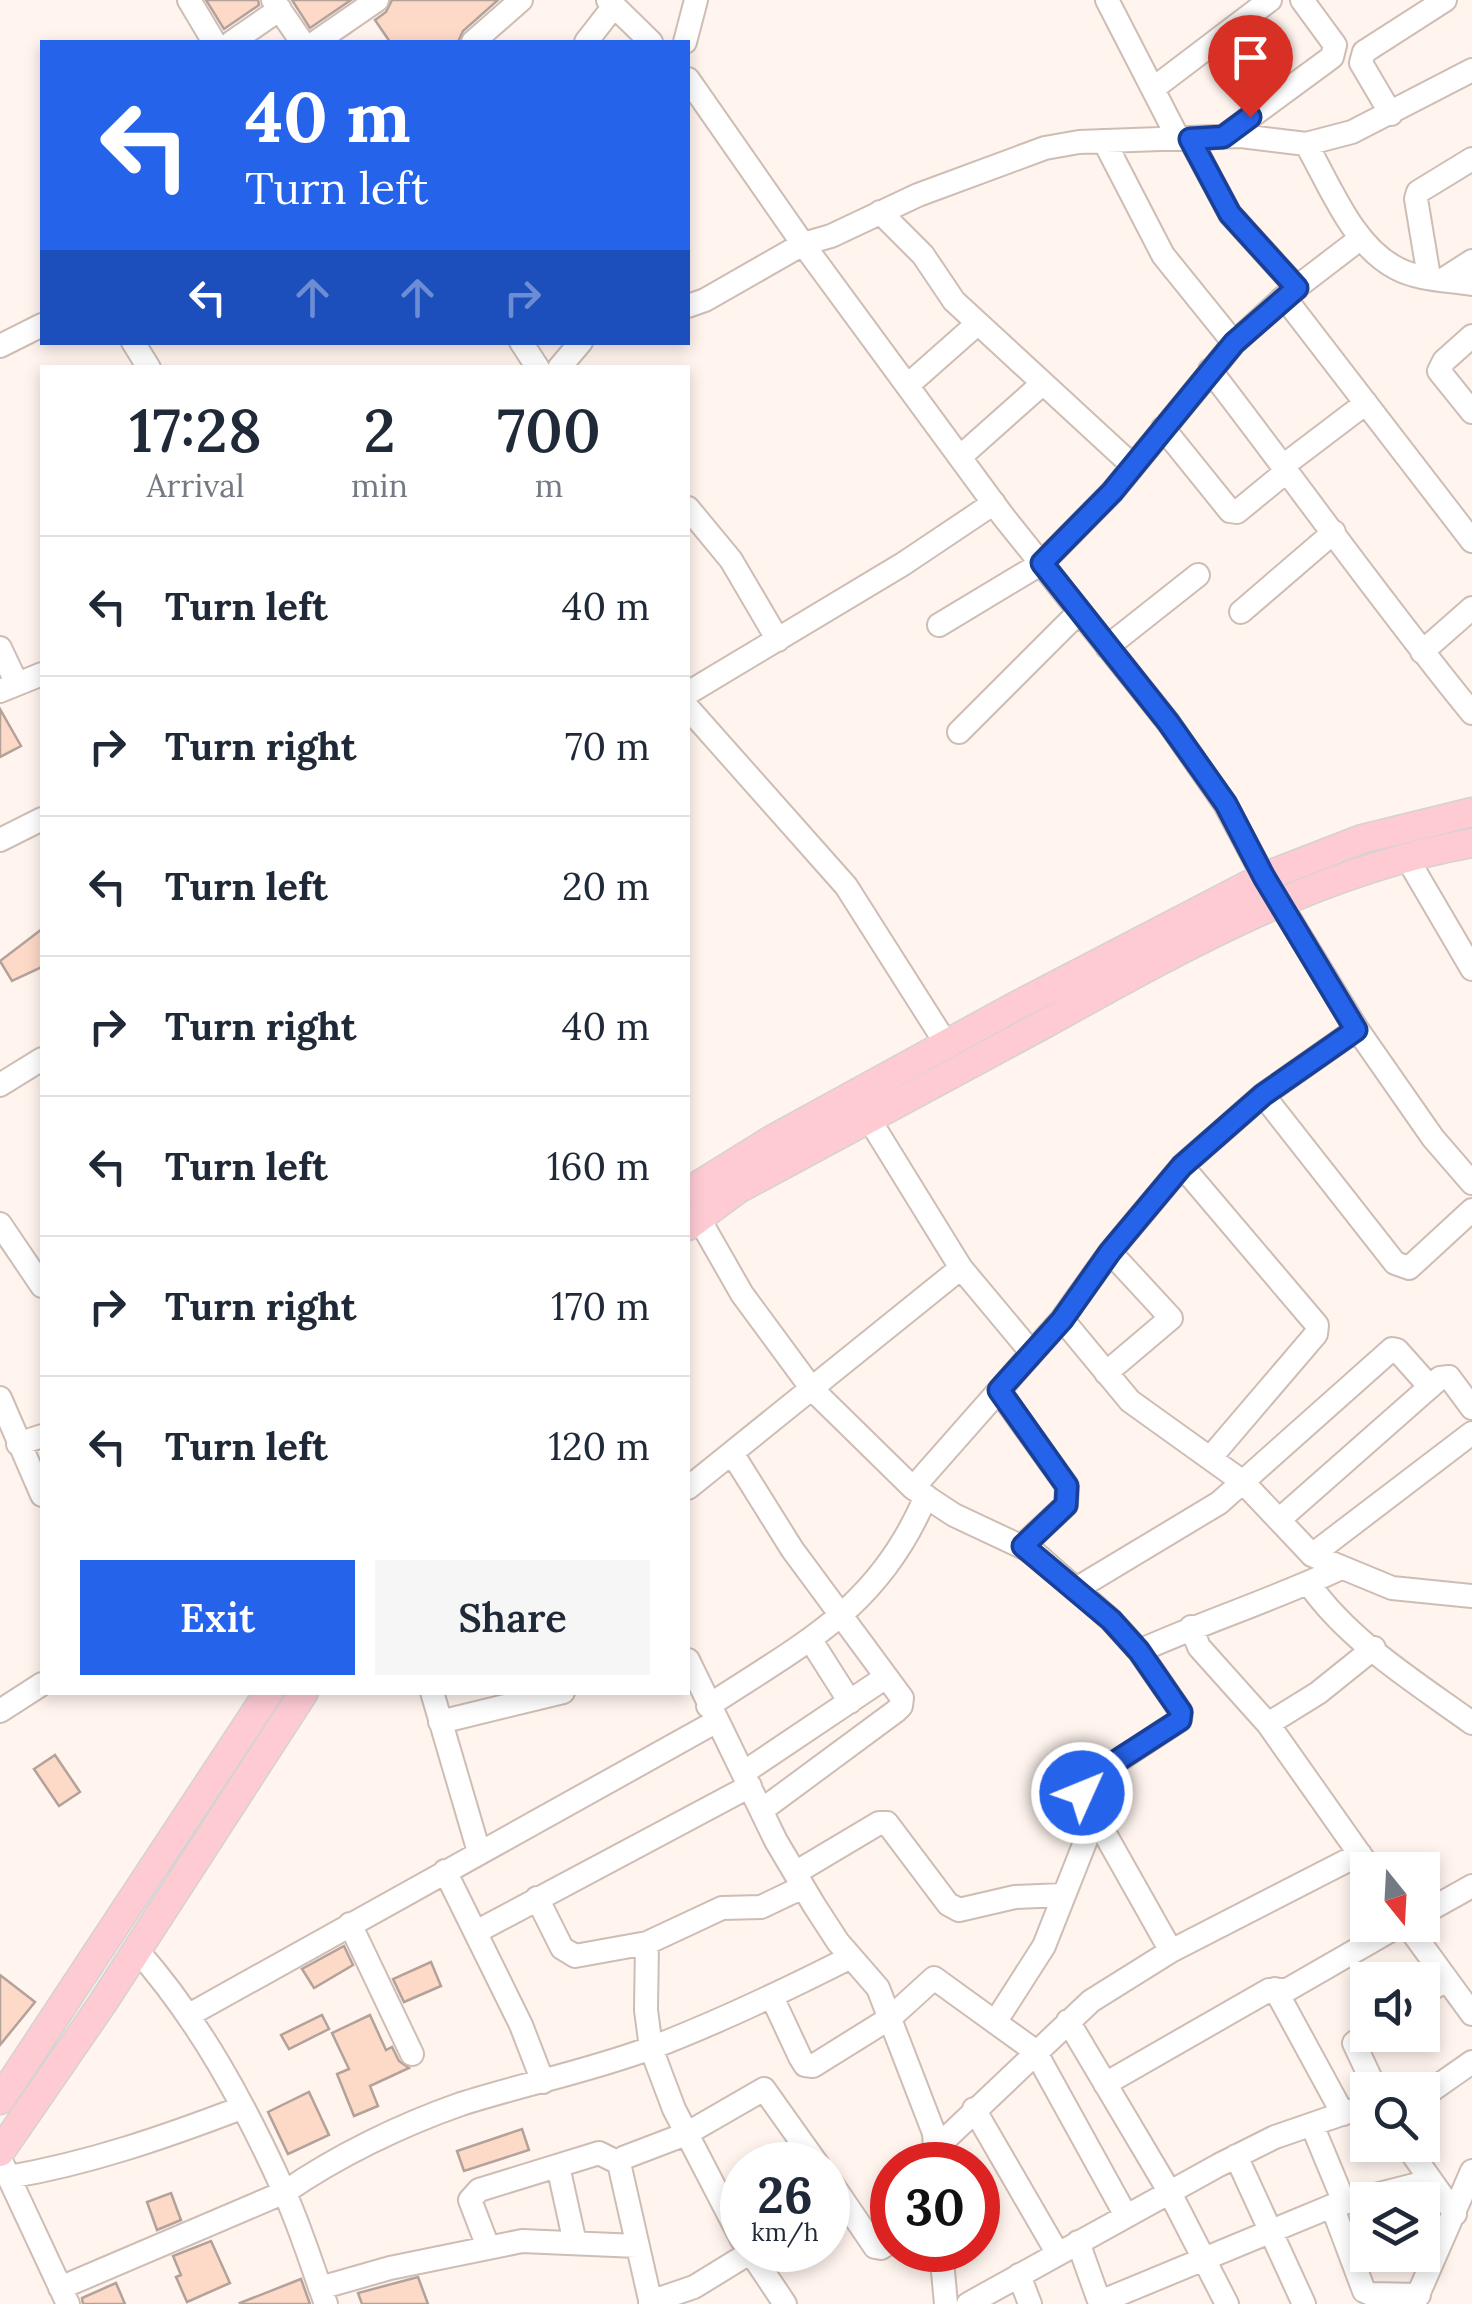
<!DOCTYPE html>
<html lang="en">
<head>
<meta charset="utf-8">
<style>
  body { margin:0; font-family:Lora,serif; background:#f6f6f7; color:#1f2937; height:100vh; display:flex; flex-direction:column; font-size:38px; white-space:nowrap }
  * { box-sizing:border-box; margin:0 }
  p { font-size:32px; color:#747a83 }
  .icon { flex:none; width:55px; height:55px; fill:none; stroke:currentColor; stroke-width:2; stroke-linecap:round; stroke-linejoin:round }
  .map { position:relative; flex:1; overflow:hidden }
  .side { position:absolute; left:40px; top:365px; width:650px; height:1330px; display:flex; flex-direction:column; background:#fff; border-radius:0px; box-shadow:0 5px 15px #0003 }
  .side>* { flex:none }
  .hud { position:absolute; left:40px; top:40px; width:650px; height:305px; border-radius:0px; box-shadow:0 5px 15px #0003; background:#2563eb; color:#fff; overflow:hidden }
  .needle { width:65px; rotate:162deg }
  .tools { position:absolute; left:1350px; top:1852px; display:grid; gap:20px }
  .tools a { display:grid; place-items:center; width:90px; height:90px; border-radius:0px; background:#fff; box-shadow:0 5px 15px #0003; font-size:50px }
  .speed { position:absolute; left:720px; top:2142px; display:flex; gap:20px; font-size:50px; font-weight:700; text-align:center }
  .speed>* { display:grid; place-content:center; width:130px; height:130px; border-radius:50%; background:#fff; box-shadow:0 5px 15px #0003; line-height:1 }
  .speed small { font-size:25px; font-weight:400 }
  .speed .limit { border:15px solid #d22; background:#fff; color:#111 }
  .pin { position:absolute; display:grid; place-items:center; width:85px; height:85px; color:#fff; margin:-102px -42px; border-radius:50% 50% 50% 0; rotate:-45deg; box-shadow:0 0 10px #0007 }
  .pin .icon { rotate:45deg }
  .me { position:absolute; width:110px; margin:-55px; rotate:46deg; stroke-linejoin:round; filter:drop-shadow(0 0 8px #0008) }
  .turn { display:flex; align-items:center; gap:35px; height:210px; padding:0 40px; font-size:45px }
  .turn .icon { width:130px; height:130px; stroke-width:2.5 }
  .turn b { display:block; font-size:70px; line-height:85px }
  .lanes { display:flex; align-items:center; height:95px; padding:0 40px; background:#0003; justify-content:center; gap:50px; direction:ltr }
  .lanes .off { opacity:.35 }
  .eta { display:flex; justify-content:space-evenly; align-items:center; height:170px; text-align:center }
  .eta b { font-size:60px; font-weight:600; line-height:70px }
  .button { display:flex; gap:20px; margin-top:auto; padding:20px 40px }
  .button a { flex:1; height:115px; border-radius:0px; background:#2563eb; color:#fff; font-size:40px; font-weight:600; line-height:115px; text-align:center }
  .button a+a { background:#f6f6f7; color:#1f2937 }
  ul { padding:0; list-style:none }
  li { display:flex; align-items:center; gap:30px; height:140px; padding:0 40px; border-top:2px solid #e0e1e3 }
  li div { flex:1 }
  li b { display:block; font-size:38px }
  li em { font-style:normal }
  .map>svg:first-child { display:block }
  .building { fill:#fdd9c7; stroke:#b3a29a; stroke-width:2.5 }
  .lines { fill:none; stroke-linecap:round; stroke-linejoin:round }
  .minor-casing { stroke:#cebdb4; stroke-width:26 }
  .major-casing { stroke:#d4d2d2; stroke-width:31 }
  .minor { stroke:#fff; stroke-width:22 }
  .major { stroke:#fecbd3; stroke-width:28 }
  .route-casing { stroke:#184099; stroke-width:25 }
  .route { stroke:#2563eb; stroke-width:18 }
</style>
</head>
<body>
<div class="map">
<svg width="1472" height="2304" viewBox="0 0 1472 2304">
  <rect width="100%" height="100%" fill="#fff4ee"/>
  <path class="building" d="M 206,0 L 258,0 L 259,5 L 224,29 Z
    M 292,0 L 351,0 L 310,28 Z
    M 392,0 L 498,0 L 463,31 L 458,42 L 390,42 L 375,20 L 386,12 Z
    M 0,709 L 21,746 L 0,757 Z
    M 42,929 L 42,967 L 12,981 L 0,961 Z
    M 55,1755 L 80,1792 L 59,1806 L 34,1769 Z
    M 344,1946 L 353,1965 L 314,1988 L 302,1969 Z
    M 431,1962 L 441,1986 L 404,2002 L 393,1979 Z
    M 0,1975 L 35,2002 L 0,2045 Z
    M 322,2015 L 329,2029 L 289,2049 L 281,2035 Z
    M 370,2015 L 386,2050 L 392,2047 L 399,2061 L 409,2068 L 370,2086 L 378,2106 L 354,2116 L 337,2074 L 349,2069 L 332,2033 Z
    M 309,2092 L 329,2135 L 288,2154 L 268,2112 Z
    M 522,2129 L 529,2150 L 464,2171 L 457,2151 Z
    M 171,2193 L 181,2220 L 157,2230 L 147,2202 Z
    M 211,2241 L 230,2283 L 187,2302 L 176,2277 L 181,2275 L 173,2256 Z
    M 418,2277 L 428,2304 L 362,2304 L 358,2293 Z
    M 301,2279 L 310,2304 L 241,2304 L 240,2303 Z
    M 116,2283 L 125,2304 L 83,2304 L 82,2298 Z"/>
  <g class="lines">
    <g class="minor-casing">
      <path id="minor" d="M 189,0 L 214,42
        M 273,0 L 302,42
        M 608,0 L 651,42
        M 1107,0 L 1178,138
        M 232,42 L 280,9
        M 316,42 L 377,0
        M 473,42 L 521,0
        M 586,42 L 614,6
        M 685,42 L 696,0
        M 688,79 L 803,244 L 1003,516 L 1168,722 L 1225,804 L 1264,877 L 1357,1029 L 1433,1138 L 1472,1183
        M 1154,88 L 1270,0
        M 1391,114 L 1361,63 L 1364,52 L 1445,0
        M 1223,137 L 1332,57 L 1335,45 L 1302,0
        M 1190,139 L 1230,214 L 1297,288
        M 1104,141 L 1163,255 L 1234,343
        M 1306,144 C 1330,185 1352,245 1396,268 C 1418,280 1448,280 1472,284
        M 880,212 L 923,255 L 954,301 L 1133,466
        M 1429,277 L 1416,199 L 1418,192 L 1472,159
        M 1444,279 L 1472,261
        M 1284,297 L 1472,541
        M 688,306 L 705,300 L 803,244 L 831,236 L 918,195 L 1045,148 L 1079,142 L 1241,136 L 1306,144 L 1352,132 L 1472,70
        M 1472,336 L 1444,361 L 1439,371 L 1472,412
        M 133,342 L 149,368
        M 521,342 L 538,368
        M 0,346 L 42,325
        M 559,368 L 581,342
        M 1210,370 C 1298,484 1381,602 1472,713
        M 908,385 L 977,324
        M 1163,428 L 1230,511 L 1237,512 L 1287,471
        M 960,457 L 1042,384
        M 1283,466 L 1366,403
        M 688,508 L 731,560 L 778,640
        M 1241,612 L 1334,532
        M 939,625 L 1042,563 L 1112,492 L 1234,343 L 1284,297 L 1361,238
        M 1107,647 L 1198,575
        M 0,648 L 17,684
        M 1422,652 L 1472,608
        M 0,691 L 42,674
        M 688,693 L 903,564 L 994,503
        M 688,708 L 846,886 L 947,1045
        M 959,732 L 1079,612
        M 0,840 L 42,819
        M 1407,858 L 1472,969
        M 0,1085 L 42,1059
        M 1263,1095 L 1395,1263 L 1409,1268 L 1472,1210
        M 869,1119 L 961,1268 L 1032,1353
        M 1182,1166 L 1317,1325 L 1316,1334 L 1211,1457
        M 698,1217 L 742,1294 L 812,1389 L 913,1488 L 954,1515 L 1035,1553 L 1111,1620 L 1139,1651 L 1181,1712 L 1180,1720 L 1081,1785 L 1082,1793 L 1171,1951
        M 0,1224 L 42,1286
        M 1062,1319 L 1130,1401 L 1243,1482 L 1312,1555 L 1392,1588 L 1472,1596
        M 1106,1373 L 1171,1318 L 1110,1252
        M 999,1391 L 1067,1486 L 1066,1505 L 1023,1545
        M 0,1398 L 42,1495
        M 18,1444 L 42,1436
        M 732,1453 L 792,1549 L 902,1698 L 901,1706 L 896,1711 L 762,1810
        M 688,1488 L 961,1268
        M 913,1488 L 1062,1319 L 1110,1252 L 1182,1166 L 1263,1095 L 1357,1029
        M 1280,1519 L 1440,1378 L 1449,1377 L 1472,1408
        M 1312,1555 L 1472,1433
        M 1309,1584 C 1349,1641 1415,1682 1472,1723
        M 1076,1589 L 1219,1503 L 1392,1349 L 1397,1350 L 1430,1387
        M 1191,1627 L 1199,1647 L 1268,1724 L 1371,1870
        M 810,1639 L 850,1702
        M 1139,1651 C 1206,1621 1275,1599 1341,1568
        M 688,1660 L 776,1841 L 814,1905 L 838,1942 L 878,1988 L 934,2133 L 936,2165
        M 432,1692 L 479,1852
        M 708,1706 C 804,1643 879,1608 926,1496
        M 0,1711 L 42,1684
        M 440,1722 L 563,1692
        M 1268,1724 L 1318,1693 L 1374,1648
        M 743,1773 L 886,1677
        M 445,1871 L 521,2025 L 543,2082
        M 795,1873 L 879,1823 L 887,1823 L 948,1904 L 959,1910 L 1015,1897 L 1062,1895
        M 537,1898 L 562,1948 L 575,1956 L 647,1943 L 722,1908 L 761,1907 L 803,1887
        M 1422,1914 L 1472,1886
        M 350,1924 L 412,2054
        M 1407,1925 L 1472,2014
        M 476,1932 L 750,1786
        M 647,1943 L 646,2010 L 651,2048 L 674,2109 L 742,2240
        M 136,1949 C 199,2020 244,2103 283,2189 C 300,2226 312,2266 326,2304
        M 1275,1989 L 1343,2114
        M 1422,1995 L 1446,1980
        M 772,1997 L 800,2057 L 805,2065 L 813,2066 L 890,2018 L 934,1978 L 1035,2051 L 1125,2214
        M 189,2015 L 717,1721
        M 996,2021 L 1044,1946 L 1095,1817
        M 1068,2021 L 1169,2191 L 1227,2304
        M 1368,2032 L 1354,2043 L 1376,2090
        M 1105,2084 L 1269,1990 L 1287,1990 L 1400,1925
        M 1422,2097 L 1472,2062
        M 974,2109 L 1058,2254
        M 1312,2125 L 1344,2202
        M 1406,2145 L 1455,2214
        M 936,2148 L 1091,2001 L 1171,1951 L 1360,1854
        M 1236,2156 L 1304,2304
        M 3,2165 L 68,2304
        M 558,2166 L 575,2243
        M 9,2177 C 90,2163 165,2137 241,2108
        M 828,2178 L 875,2247 L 881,2248 L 892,2241
        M 1332,2206 L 1364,2291 L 1371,2294 L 1419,2295
        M 1078,2242 L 1098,2298 L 1105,2300 L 1332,2206 L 1430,2181
        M 488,2247 L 470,2200 L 479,2190 L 599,2153 L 619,2163
        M 749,2250 L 785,2304
        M 941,2250 L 946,2304
        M 1019,2275 L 1030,2304
        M 60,2288 L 285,2192 C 337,2156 401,2125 461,2104 C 524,2084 589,2071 651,2048 C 719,2022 786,1990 851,1957
        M 320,2288 L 390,2268 L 522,2241 L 637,2246
        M 650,2302 L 694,2287 L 751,2252
        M 651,2304 L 619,2163 L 623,2158 L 686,2134 L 764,2089 L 818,2165
        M 968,2304 L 1219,2165 L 1275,2137 L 1368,2105
        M 1414,2304 L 1472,2171"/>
    </g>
    <g class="major-casing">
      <path id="major" d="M 688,1192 L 775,1138 L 1014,1007 L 1264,877 L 1362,839 L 1472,812
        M 688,1226 L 738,1189 C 841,1134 944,1079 1046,1023 C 1181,948 1318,870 1472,843
        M 0,2100 L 269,1692
        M 0,2152 L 102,2004 L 304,1692"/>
    </g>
    <use href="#minor" class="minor"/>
    <use href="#major" class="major"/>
  </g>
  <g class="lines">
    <g class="route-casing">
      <path id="route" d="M 1082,1793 L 1084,1782 L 1180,1720 L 1181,1712 L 1139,1651 L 1111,1620 L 1023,1546 L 1066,1505 L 1067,1486 L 999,1390 L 1062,1320 L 1110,1252 L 1182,1166 L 1263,1095 L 1356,1030 L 1264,877 L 1226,804 L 1168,722 L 1042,563 L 1112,492 L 1234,343 L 1297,288 L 1230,214 L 1190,139 L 1223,137 L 1250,117"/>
    </g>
    <use href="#route" class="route"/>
  </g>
</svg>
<div class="tools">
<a><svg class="needle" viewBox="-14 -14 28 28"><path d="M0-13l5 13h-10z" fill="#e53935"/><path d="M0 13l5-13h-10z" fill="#747a83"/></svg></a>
<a><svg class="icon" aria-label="sound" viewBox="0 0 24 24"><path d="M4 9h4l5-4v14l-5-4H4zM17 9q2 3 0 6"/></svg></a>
<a><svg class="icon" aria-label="search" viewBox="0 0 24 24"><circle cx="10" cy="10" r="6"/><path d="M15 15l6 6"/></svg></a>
<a><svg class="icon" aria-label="layers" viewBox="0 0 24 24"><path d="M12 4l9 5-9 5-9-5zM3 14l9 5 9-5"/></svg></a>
</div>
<div class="speed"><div>26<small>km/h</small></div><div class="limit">30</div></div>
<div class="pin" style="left:1250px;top:117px;background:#d93025"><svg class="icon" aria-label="arrive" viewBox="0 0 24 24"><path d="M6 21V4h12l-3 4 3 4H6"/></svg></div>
<svg class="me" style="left:1082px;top:1793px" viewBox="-20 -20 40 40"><circle r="17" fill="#2563eb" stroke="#fff" stroke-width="3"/><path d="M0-11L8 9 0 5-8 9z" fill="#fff"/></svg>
<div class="hud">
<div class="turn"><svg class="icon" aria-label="left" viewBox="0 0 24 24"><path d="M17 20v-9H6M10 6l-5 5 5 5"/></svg><div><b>40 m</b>Turn left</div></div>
<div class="lanes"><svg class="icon" aria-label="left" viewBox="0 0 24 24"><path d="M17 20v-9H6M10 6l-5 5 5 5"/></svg><svg class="icon off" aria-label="ahead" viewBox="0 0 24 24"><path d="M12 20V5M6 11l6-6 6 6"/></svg><svg class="icon off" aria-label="ahead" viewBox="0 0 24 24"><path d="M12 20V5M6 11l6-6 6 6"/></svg><svg class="icon off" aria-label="right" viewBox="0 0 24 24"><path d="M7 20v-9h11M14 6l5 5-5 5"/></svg></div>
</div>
<section class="side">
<div class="eta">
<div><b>17:28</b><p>Arrival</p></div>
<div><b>2</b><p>min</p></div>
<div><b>700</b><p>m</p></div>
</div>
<ul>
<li><svg class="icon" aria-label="left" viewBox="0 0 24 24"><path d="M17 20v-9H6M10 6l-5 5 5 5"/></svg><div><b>Turn left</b></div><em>40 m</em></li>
<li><svg class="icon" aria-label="right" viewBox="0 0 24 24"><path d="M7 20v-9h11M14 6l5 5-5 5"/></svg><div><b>Turn right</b></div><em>70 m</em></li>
<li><svg class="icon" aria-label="left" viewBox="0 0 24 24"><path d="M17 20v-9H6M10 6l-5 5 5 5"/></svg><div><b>Turn left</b></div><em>20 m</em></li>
<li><svg class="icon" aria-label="right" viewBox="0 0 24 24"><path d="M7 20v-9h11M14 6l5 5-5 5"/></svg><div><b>Turn right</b></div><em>40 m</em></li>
<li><svg class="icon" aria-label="left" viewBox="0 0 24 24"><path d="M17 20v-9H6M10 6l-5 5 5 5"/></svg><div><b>Turn left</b></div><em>160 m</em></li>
<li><svg class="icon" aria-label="right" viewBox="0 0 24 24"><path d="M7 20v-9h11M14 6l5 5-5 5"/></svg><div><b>Turn right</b></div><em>170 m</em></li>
<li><svg class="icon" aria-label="left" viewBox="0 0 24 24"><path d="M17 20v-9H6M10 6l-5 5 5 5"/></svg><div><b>Turn left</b></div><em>120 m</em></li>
</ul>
<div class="button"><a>Exit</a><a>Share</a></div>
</section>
</div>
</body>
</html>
